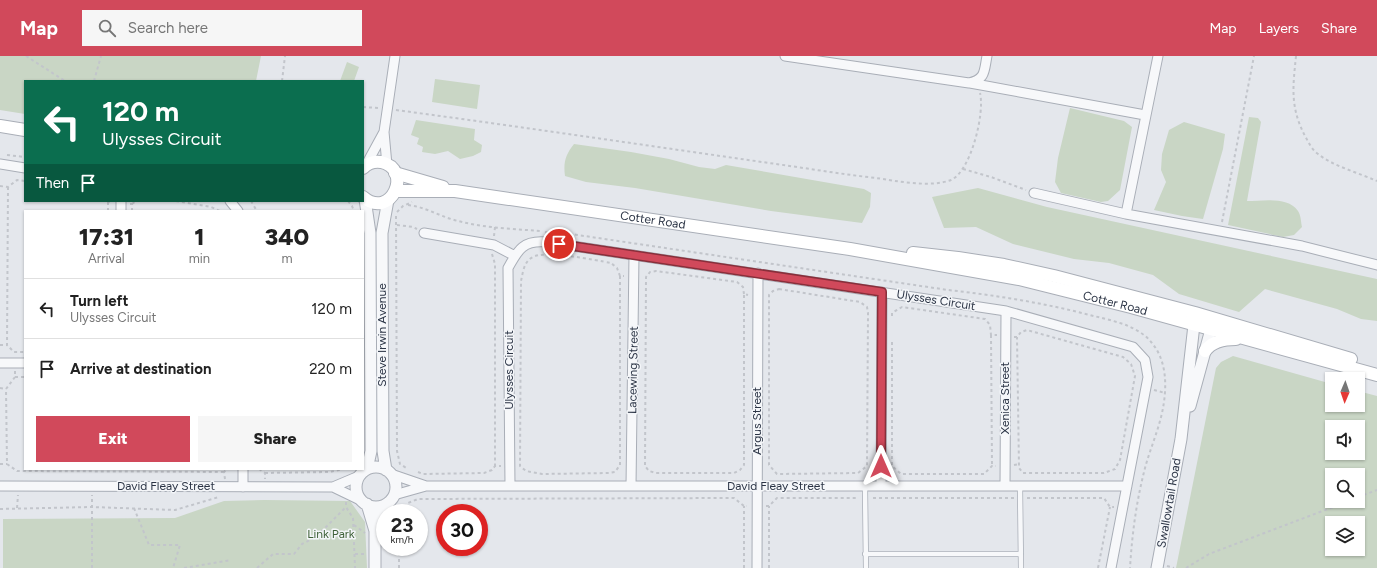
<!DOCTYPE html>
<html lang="en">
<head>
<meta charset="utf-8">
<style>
  body { margin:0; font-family:Figtree,sans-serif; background:#f6f6f6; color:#222; height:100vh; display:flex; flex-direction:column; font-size:15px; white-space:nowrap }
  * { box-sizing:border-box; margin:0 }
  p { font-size:13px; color:#767676 }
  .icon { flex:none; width:22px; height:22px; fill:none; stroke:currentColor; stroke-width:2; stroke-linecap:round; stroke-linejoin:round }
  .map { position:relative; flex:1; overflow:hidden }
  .details { position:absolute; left:24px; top:154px; width:340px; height:260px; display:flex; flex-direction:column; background:#fff; border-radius:0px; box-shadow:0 1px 3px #0004 }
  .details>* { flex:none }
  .hud { position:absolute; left:24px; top:24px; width:340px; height:122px; border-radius:0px; box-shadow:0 1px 3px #0004; background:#0b6e4f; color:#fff; overflow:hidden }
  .needle { width:26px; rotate:182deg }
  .fabs { position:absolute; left:1325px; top:316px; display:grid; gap:8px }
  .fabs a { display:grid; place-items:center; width:40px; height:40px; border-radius:0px; background:#fff; box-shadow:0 1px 3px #0004; font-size:20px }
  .speed { position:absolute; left:376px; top:448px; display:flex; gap:8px; font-size:20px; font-weight:700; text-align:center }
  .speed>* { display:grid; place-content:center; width:52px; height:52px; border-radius:50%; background:#fff; box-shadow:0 1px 3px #0004; line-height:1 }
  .speed small { font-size:10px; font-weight:400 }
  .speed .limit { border:6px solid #d22; background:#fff; color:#111 }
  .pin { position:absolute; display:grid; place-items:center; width:34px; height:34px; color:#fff; margin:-17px; border:2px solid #fff; border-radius:50%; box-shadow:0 1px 4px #0007 }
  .me { position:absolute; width:44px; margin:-22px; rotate:0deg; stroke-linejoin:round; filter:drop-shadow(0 0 3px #0008) }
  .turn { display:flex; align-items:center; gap:14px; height:84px; padding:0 12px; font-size:18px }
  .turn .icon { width:52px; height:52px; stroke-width:2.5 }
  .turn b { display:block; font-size:28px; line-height:34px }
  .then { display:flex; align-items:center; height:38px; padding:0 12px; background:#0003; gap:8px; font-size:15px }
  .eta { display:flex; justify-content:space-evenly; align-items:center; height:68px; text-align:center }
  .eta b { font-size:24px; font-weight:800; line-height:28px }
  .action { display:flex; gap:8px; margin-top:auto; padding:8px 12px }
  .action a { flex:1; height:46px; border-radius:0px; background:#d1495b; color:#fff; font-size:16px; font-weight:800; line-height:46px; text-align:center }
  .action a+a { background:#f6f6f6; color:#222 }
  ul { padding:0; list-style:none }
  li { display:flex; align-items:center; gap:12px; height:60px; padding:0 12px; border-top:1px solid #e0e0e0 }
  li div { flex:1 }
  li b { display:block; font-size:15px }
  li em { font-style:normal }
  header { display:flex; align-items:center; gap:24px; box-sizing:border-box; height:56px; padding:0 20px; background:#d1495b; color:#fff }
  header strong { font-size:19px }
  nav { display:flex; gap:22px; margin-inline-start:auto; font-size:14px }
  .search { width:280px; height:36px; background:#f6f6f6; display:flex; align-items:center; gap:10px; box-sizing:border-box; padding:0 14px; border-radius:0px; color:#767676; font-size:15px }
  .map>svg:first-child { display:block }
  .green { fill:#c9d6c5; fill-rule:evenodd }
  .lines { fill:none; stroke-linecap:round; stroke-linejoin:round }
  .service-casing { stroke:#a9aeb7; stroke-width:6 }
  .minor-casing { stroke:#a9aeb7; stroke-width:11 }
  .tertiary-casing { stroke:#a9aeb7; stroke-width:13 }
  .secondary-casing { stroke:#a9aeb7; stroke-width:14 }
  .path { stroke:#c2c5cb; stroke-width:2; stroke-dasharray:3 3; stroke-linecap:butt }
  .service { stroke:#f7f8fa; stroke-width:4.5 }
  .minor { stroke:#f7f8fa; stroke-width:9 }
  .tertiary { stroke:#f7f8fa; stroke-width:11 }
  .secondary { stroke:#fff; stroke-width:12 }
  .route-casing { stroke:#882f3b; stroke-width:10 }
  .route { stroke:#d1495b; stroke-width:7 }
  .labels { text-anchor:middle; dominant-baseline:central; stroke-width:3; stroke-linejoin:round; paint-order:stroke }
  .street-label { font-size:12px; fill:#2b3445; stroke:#f4f6f9 }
  .park-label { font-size:12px; fill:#3f6138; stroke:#f4f6f9 }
</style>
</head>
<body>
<header>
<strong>Map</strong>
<div class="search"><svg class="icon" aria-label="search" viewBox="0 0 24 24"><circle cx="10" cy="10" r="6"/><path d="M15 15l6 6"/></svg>Search here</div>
<nav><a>Map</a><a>Layers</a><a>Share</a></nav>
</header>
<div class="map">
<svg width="1377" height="512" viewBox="0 0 1377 512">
  <rect width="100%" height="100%" fill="#e4e7ec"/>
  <path class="green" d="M 0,0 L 261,0 L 256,25 L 25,25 L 25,58 L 0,54 Z
    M 347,6 L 359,11 L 354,25 L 340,25 Z
    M 435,23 L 480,29 L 477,53 L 432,46 Z
    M 1070,52 L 1124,65 L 1132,71 L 1120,134 L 1108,145 L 1101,146 L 1061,137 L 1055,126 L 1058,102 Z
    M 1249,61 L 1258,62 L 1261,66 L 1247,145 C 1263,145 1288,140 1298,155 C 1301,159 1301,167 1302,171 L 1294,179 L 1283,181 L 1228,169 Z
    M 416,64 L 475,73 L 474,84 L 482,89 L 481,96 L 473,100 L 460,103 L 448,95 L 435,98 L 422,96 L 423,91 L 417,88 L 419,82 L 411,79 Z
    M 1184,66 L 1225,78 L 1223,93 L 1203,163 L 1182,160 L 1154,154 L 1166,126 L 1161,114 L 1162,98 L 1169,74 Z
    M 574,88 L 631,96 L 669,103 L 699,111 L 715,113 L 726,109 L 864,133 L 871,137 L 870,151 L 862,167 L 771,155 L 635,132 L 586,126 L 565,120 C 563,106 566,98 574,88 Z
    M 978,132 L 1047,151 L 1377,223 L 1377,265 L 1361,263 L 1337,253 L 1265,233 L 1239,256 L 1179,238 L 1153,219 L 1109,207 L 1074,203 L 1013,188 L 976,171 L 944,172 L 932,141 Z
    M 1233,300 L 1332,328 L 1332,349 L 1358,349 L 1358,335 L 1377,340 L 1377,512 L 1176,512 L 1216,312 L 1221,306 ZM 1332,371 L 1358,371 L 1358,397 L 1332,397 ZM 1332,419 L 1358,419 L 1358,445 L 1332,445 ZM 1332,467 L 1358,467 L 1358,493 L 1332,493 Z
    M 264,444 L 350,445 L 365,466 L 367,512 L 3,512 L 3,463 L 175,462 L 224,445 Z"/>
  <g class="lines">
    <g class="service-casing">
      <path id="service" d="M 865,430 L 866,512
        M 1020,430 L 1021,512
        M 865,498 L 1021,498"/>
    </g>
    <g class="minor-casing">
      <path id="minor" d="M 785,0 L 969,27 C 986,23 984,15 987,0
        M 970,27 L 1145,59
        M 0,108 L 25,112
        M 366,109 L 384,76
        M 387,109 L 384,76 L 395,0
        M 1034,137 L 1126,158 L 1302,190 L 1377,209
        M 230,145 L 238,155
        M 121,155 L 121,145
        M 1126,158 L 1158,0
        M 424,177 L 494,189 L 515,200
        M 0,307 L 25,307
        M 391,418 L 426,430
        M 0,430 L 333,431 L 359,420
        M 510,430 L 508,212 C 518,194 523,184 546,186 L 1006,255 L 1133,291 L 1145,304 L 1148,321 L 1111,512
        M 631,430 L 634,199
        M 881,430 L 882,236
        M 1005,430 L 1006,255
        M 243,431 L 243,413
        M 333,431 L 362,445
        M 394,439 L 426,430 L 1127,430
        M 757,512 L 758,217"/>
    </g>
    <g class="tertiary-casing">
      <path id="tertiary" d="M 365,143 L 370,177 L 371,395 L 367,413
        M 1190,350 L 1213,266
        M356 431a20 20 0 1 1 40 0a20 20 0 1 1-40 0Z
        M 386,414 L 383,395 L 382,177 L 388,144
        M 367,448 L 375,475
        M 375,512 L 375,475 L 382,450
        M 1157,512 L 1181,383 L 1195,260"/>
    </g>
    <g class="secondary-casing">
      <g id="secondary">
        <path d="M 0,70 L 25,74"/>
        <path d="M 363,112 C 368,107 374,105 381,106 C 414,113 391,165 363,141"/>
        <path d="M 395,117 L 443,131"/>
        <path id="s1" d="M 396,135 L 455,135 L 850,193 L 1019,223 L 1131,251 L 1377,319"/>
        <path d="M 913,197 L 958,202 L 1004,209 L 1054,220 L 1195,257 L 1351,303"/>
        <path d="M 1205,295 C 1212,285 1224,283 1236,283"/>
      </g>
    </g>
    <path class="path" d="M 26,0 L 65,25
      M 1296,0 C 1293,30 1290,50 1304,78 C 1308,85 1311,93 1318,98 C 1333,110 1359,117 1377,125
      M 94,25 L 101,0
      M 282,25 L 285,0
      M 363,51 L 378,52
      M 396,54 C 530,72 664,92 797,111 C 823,115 849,119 876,122 C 897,125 930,132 951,124 C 971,115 985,57 980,37
      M 7,99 L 25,101
      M 963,113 L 991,121 L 1026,134
      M 0,130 L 8,131 L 17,124 L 25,125
      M 8,131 L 7,289 L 14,296 L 25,296
      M 107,145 L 112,147
      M 176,145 L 211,151 L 220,155
      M 251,145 L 257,155
      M 348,145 L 352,150 L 354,155
      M 130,148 L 132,148 L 132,155
      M 132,148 L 136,145
      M 408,149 C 426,151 441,161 458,165 C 485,172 514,173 541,175
      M 108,155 L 108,146
      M 397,156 L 403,150 L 412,146
      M 396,160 L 397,395 L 400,408 L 408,413
      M 1222,166 L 1254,0
      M 397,169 L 413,171 L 417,173
      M 545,176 L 571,178 L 948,234 C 993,239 1038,246 1082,257 C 1097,261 1112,264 1126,269 C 1135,273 1145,278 1151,286 C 1167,304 1167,330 1163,352 C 1159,374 1149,395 1144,416 C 1136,448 1132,479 1130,512
      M 494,180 L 495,171
      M 492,198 L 495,208 L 495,410
      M 620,220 L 620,409 L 615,416 L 609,417 L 542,418 L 526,415 L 520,410 L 521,225 C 523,216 524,205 533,201 C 545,194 595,204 611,207 L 617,212 L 620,220 L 624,220
      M 779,233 L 860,246 L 867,251 L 868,257 L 867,410 L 858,417 L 777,418 L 769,409 L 769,239 L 773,235 Z
      M 744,238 L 743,231 L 737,226 L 656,215 L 650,216 L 646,221 L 645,410 L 649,415 L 656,417 L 734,417 L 740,414 L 744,409 L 744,238 L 748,239
      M 892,260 L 892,257 L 902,251 L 985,263 L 990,269 L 991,279 L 997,279
      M 991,279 L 992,410
      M 1014,281 L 1017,281 L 1021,276 L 1027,274 L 1123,301 L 1131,308 L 1135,320 L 1120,404 L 1115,413 L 1104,417 L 1023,417 L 1019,412 L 1017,281
      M 892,286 L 892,410 L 901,418 L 984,418 L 992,410 L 996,410
      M 0,289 L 7,289
      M 15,315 L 15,321 L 6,333 L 7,408 L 17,415 L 224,416
      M 15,321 L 25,321
      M 0,332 L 6,333
      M 1154,334 L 1165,337
      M 0,408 L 7,408
      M 1014,409 L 1019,408
      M 259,413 L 265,417 L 265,423
      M 418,416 L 423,418 L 484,417 L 492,414 L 495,410 L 501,410
      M 265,417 L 330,416 L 343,413
      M 225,423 L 224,416 L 227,413
      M 1358,441 L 1377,434
      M 873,442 L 1014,442
      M 1027,442 L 1104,442 L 1110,451 L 1114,451
      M 346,446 L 346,451 L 353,462 L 355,512
      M 766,450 L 769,450 L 777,442 L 858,442
      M 17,452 L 18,439
      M 134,452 L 149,489 L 180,489 L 173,512
      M 0,453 L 92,451 L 175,454 L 219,441
      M 402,457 L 408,447 L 418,443 L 734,442 L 744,450 L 747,450
      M 354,469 L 365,477
      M 399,491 L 399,512
      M 355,498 L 366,498
      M 1167,510 L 1174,512
      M 92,512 L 92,439
      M 184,512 L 231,504
      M 257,512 L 273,498 L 294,498 L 302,488 L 316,481 L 346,451
      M 744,512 L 744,450
      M 769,512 L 769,450
      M 1098,512 L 1110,451
      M 1186,512 L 1209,498 L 1349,445"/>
    <use href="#service" class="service"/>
    <use href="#minor" class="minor"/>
    <use href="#tertiary" class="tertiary"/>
    <use href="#secondary" class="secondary"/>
  </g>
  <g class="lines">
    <g class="route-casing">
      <path id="route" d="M 559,188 L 882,236 L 881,410"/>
    </g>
    <use href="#route" class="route"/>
  </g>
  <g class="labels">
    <g class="street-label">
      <text stroke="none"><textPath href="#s1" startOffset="259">Cotter Road</textPath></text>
      <text transform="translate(936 244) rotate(9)">Ulysses Circuit</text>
      <text stroke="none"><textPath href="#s1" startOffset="729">Cotter Road</textPath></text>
      <text transform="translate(382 279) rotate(-90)">Steve Irwin Avenue</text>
      <text transform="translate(509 314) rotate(-90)">Ulysses Circuit</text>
      <text transform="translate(633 314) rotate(-89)">Lacewing Street</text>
      <text transform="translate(1005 342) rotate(-90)">Xenica Street</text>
      <text transform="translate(757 365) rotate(-90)">Argus Street</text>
      <text x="166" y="430">David Fleay Street</text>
      <text x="776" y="430">David Fleay Street</text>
      <text transform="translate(1169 447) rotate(-80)">Swallowtail Road</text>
    </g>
    <g class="park-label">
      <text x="331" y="478">Link Park</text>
    </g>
  </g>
</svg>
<div class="fabs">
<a><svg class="needle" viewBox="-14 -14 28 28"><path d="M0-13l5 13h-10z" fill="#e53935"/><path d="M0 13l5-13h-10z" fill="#767676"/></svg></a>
<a><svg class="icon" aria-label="sound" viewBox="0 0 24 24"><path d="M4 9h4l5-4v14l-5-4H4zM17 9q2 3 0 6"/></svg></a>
<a><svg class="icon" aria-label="search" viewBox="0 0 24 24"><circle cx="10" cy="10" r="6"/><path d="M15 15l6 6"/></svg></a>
<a><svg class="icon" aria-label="layers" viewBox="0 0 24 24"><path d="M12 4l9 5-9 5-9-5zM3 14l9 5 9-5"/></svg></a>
</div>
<div class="speed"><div>23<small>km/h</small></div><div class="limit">30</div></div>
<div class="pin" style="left:559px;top:188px;background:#d93025"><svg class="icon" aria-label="arrive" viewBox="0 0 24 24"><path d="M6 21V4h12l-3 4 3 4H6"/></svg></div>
<svg class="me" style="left:881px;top:410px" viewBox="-20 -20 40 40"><path d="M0-17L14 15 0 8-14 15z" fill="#d1495b" stroke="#fff" stroke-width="4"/></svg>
<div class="hud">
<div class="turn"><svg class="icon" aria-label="left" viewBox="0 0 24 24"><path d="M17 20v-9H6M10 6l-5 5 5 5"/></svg><div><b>120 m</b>Ulysses Circuit</div></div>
<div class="then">Then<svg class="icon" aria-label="arrive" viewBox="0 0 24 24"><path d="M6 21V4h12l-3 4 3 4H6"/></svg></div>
</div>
<section class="details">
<div class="eta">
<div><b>17:31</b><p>Arrival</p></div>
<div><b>1</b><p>min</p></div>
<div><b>340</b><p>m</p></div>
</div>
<ul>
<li><svg class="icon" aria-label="left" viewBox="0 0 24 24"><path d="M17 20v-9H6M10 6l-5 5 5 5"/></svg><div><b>Turn left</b><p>Ulysses Circuit</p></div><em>120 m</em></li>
<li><svg class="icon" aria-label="arrive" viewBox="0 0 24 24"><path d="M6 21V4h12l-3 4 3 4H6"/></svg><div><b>Arrive at destination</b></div><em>220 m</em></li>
</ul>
<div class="action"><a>Exit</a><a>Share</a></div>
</section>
</div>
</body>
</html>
